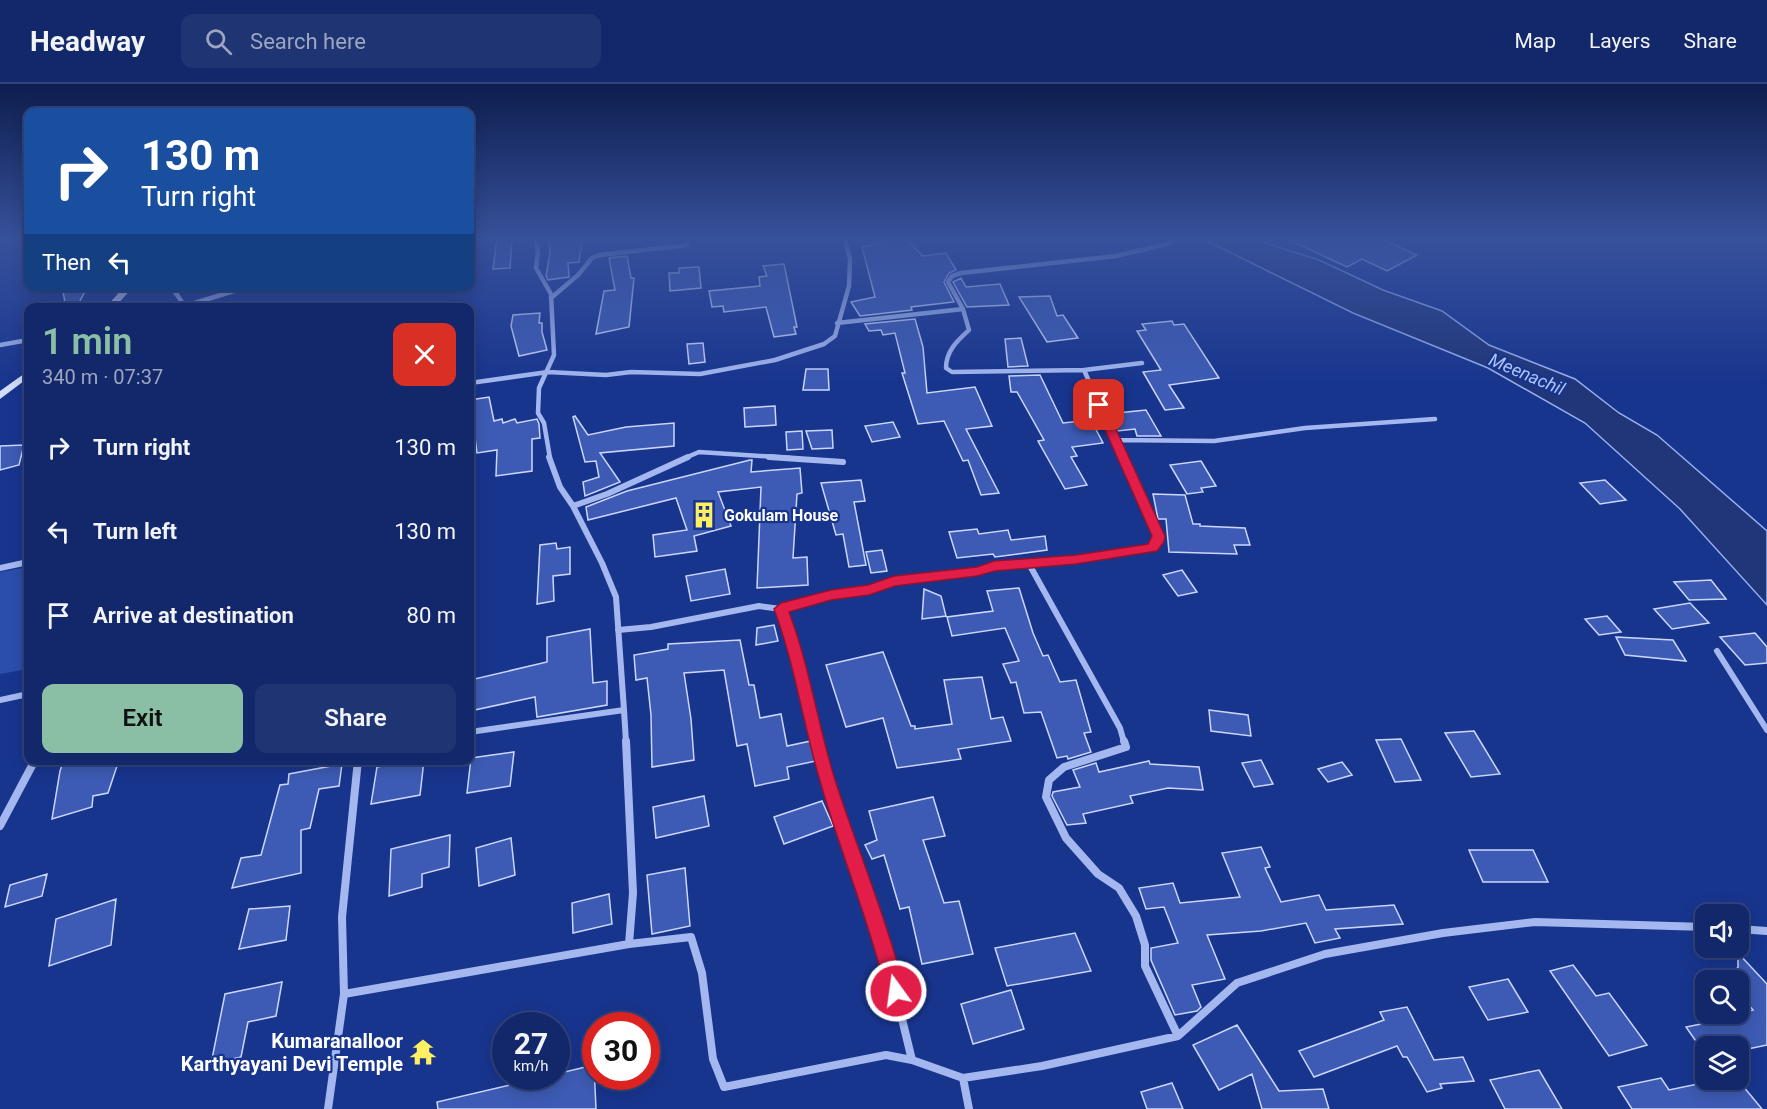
<!DOCTYPE html>
<html lang="en">
<head>
<meta charset="utf-8">
<style>
  body { margin:0; font-family:Roboto,sans-serif; background:#1f3472; color:#f1f3f6; height:100vh; display:flex; flex-direction:column; font-size:22px; white-space:nowrap }
  * { box-sizing:border-box; margin:0 }
  p { font-size:20px; color:#9ca6c1 }
  .icon { flex:none; width:33px; height:33px; fill:none; stroke:currentColor; stroke-width:2; stroke-linecap:round; stroke-linejoin:round }
  .map { position:relative; flex:1; overflow:hidden }
  .sheet { position:absolute; left:24px; top:219px; width:450px; height:462px; display:flex; flex-direction:column; background:#12286a; border-radius:12px; box-shadow:0 3px 15px #0003,0 0 0 2px #31447e }
  .sheet>* { flex:none }
  .top-card { position:absolute; left:24px; top:24px; width:450px; height:183px; border-radius:12px; box-shadow:0 3px 15px #0003,0 0 0 2px #31447e; background:#1a4fa0; color:#fff; overflow:hidden }
  .fabs { position:absolute; left:1695px; top:820px; display:grid; gap:12px }
  .fabs a { display:grid; place-items:center; width:54px; height:54px; border-radius:12px; background:#12286a; box-shadow:0 3px 15px #0003,0 0 0 2px #31447e; font-size:30px }
  .speed { position:absolute; left:492px; top:928px; display:flex; gap:12px; font-size:30px; font-weight:700; text-align:center }
  .speed>* { display:grid; place-content:center; width:78px; height:78px; border-radius:50%; background:#12286a; box-shadow:0 3px 15px #0003,0 0 0 2px #31447e; line-height:1 }
  .speed small { font-size:15px; font-weight:400 }
  .speed .limit { border:9px solid #d22; background:#fff; color:#111 }
  .pin { position:absolute; display:grid; place-items:center; width:51px; height:51px; color:#fff; margin:-26px; border-radius:12px; box-shadow:0 3px 9px #0006 }
  .me { position:absolute; width:66px; margin:-33px; rotate:346deg; stroke-linejoin:round; filter:drop-shadow(0 0 4px #0008) }
  .turn { display:flex; align-items:center; gap:21px; height:126px; padding:0 18px; font-size:27px }
  .turn .icon { width:78px; height:78px; stroke-width:2.5 }
  .turn b { display:block; font-size:42px; line-height:51px }
  .then { display:flex; align-items:center; height:57px; padding:0 18px; background:#0003; gap:12px; font-size:22px }
  .round { display:grid; place-items:center; flex:none; width:63px; height:63px; border-radius:12px; background:#1f3472 }
  .summary { display:flex; align-items:center; justify-content:space-between; height:102px; padding:0 18px }
  h1 { font-size:36px; font-weight:600; line-height:45px; color:#8abfa5 }
  .button { display:flex; gap:12px; margin-top:auto; padding:12px 18px }
  .button a { flex:1; height:69px; border-radius:12px; background:#8abfa5; color:#111; font-size:24px; font-weight:600; line-height:69px; text-align:center }
  .button a+a { background:#1f3472; color:#f1f3f6 }
  ul { padding:0; list-style:none }
  li { display:flex; align-items:center; gap:18px; height:84px; padding:0 18px }
  li div { flex:1 }
  li b { display:block; font-size:22px }
  li em { font-style:normal }
  header { display:flex; align-items:center; gap:36px; box-sizing:border-box; height:84px; padding:0 30px; background:#12286a; border-bottom:2px solid #31447e }
  header strong { font-size:28px }
  nav { display:flex; gap:33px; margin-inline-start:auto; font-size:21px }
  .search { width:420px; height:54px; background:#1f3472; display:flex; align-items:center; gap:15px; box-sizing:border-box; padding:0 21px; border-radius:12px; color:#9ca6c1; font-size:22px }
  .map>svg:first-child { display:block }
  .green { fill:#2b4dac }
  .water { fill:#203679; stroke:#97b0f1; stroke-width:1.5 }
  .building { fill:#3d5bb4; stroke:#cad7fb; stroke-width:1.5 }
  .lines { fill:none; stroke-linecap:round; stroke-linejoin:round }
  .street-far2 { stroke:#a4b8ef; stroke-width:4.5 }
  .street-far1 { stroke:#a4b8ef; stroke-width:6 }
  .street { stroke:#a4b8ef; stroke-width:8 }
  .secondary { fill:#d2dcfa; fill-rule:evenodd }
  .route { fill:#e11d48; stroke:#92132f; stroke-width:1.5 }
  .labels { text-anchor:middle; dominant-baseline:central; stroke-width:4.5; stroke-linejoin:round; paint-order:stroke }
  .poi-label { font-size:16px; font-weight:bold; fill:#fff; stroke:#18358e; text-anchor:start }
  .water-label { font-size:18px; font-style:italic; fill:#b0c3f6; stroke:#18358e }
  .near-poi-label { font-size:20px; font-weight:bold; fill:#fff; stroke:#18358e; text-anchor:end }
</style>
</head>
<body>
<header>
<strong>Headway</strong>
<div class="search"><svg class="icon" aria-label="search" viewBox="0 0 24 24"><circle cx="10" cy="10" r="6"/><path d="M15 15l6 6"/></svg>Search here</div>
<nav><a>Map</a><a>Layers</a><a>Share</a></nav>
</header>
<div class="map">
<svg width="1767" height="1025" viewBox="0 0 1767 1025">
  <rect width="100%" height="100%" fill="#18358e"/>
  <path class="green" d="M 28,483 L 28,585 L 0,590 L 0,488 Z"/>
  <path class="water" d="M 1203,155 L 1253,155 L 1319,176 L 1383,206 L 1442,227 L 1489,261 L 1575,295 L 1619,329 L 1657,351 L 1767,447 L 1767,521 L 1680,425 L 1585,339 L 1488,284 L 1353,229 Z"/>
  <path class="building" d="M 497,155 L 512,155 L 510,184 L 493,185 Z
    M 549,155 L 582,155 L 579,178 L 568,179 L 569,193 L 548,196 L 546,192 L 550,169 Z
    M 895,155 L 906,155 L 923,172 L 946,169 L 956,186 L 949,189 L 944,198 L 954,218 L 911,223 L 912,226 L 860,232 L 851,218 L 875,213 L 862,163 Z
    M 1287,155 L 1382,155 L 1417,171 L 1387,187 L 1362,175 L 1347,183 Z
    M 627,172 L 631,194 L 634,194 L 629,243 L 596,250 L 604,207 L 615,206 L 609,174 Z
    M 784,180 L 797,243 L 794,243 L 796,250 L 774,253 L 766,223 L 724,228 L 723,222 L 712,223 L 709,207 L 760,202 L 759,193 L 767,192 L 763,182 Z
    M 699,183 L 701,204 L 670,207 L 669,189 L 679,189 L 679,184 Z
    M 961,194 L 966,203 L 1000,200 L 1009,221 L 967,223 L 953,198 Z
    M 62,202 L 88,202 L 76,224 L 66,224 Z
    M 1050,212 L 1057,232 L 1063,231 L 1078,254 L 1047,258 L 1019,213 Z
    M 540,229 L 539,239 L 542,239 L 542,248 L 547,266 L 519,272 L 511,242 L 513,231 Z
    M 915,235 L 923,263 L 927,309 L 975,303 L 992,342 L 966,345 L 999,409 L 981,411 L 968,376 L 963,377 L 944,337 L 918,340 L 902,289 L 905,289 L 895,249 L 883,251 L 881,246 L 869,247 L 865,240 Z
    M 1172,237 L 1174,241 L 1184,240 L 1219,294 L 1169,301 L 1184,324 L 1165,326 L 1143,288 L 1161,286 L 1137,247 L 1146,246 L 1142,240 Z
    M 1021,254 L 1028,282 L 1008,283 L 1005,255 Z
    M 703,259 L 705,278 L 689,280 L 687,260 Z
    M 806,285 L 828,285 L 829,306 L 803,306 Z
    M 1040,291 L 1063,339 L 1091,336 L 1103,359 L 1072,363 L 1077,372 L 1071,373 L 1087,401 L 1065,405 L 1038,357 L 1044,356 L 1017,308 L 1011,308 L 1009,292 Z
    M 489,313 L 494,337 L 502,335 L 503,339 L 515,335 L 517,339 L 537,335 L 539,340 L 540,354 L 532,355 L 532,387 L 496,392 L 497,366 L 477,369 L 470,316 Z
    M 775,322 L 776,341 L 745,343 L 744,324 Z
    M 1146,326 L 1161,352 L 1137,352 L 1135,345 L 1117,347 L 1108,330 Z
    M 575,332 L 588,351 L 626,343 L 674,339 L 674,362 L 600,369 L 620,398 L 585,412 L 583,398 L 599,393 L 596,377 L 585,378 L 573,333 Z
    M 893,338 L 900,353 L 872,358 L 865,342 Z
    M 832,346 L 833,364 L 812,365 L 806,347 Z
    M 802,347 L 803,365 L 787,366 L 786,348 Z
    M 24,361 L 19,381 L 0,386 L 0,362 Z
    M 750,376 L 752,376 L 751,388 L 800,384 L 802,409 L 797,410 L 793,474 L 807,473 L 808,501 L 757,504 L 761,403 L 718,408 L 731,442 L 694,452 L 697,467 L 655,473 L 653,451 L 687,446 L 676,414 L 588,436 L 586,423 L 627,407 Z
    M 1201,377 L 1216,402 L 1201,404 L 1203,408 L 1187,410 L 1170,381 Z
    M 861,396 L 865,417 L 854,418 L 866,481 L 849,483 L 843,450 L 836,451 L 821,399 Z
    M 1605,396 L 1626,416 L 1600,420 L 1580,399 Z
    M 1153,410 L 1185,411 L 1193,440 L 1200,440 L 1200,442 L 1245,444 L 1250,461 L 1234,461 L 1237,470 L 1169,468 L 1166,435 L 1158,435 Z
    M 977,445 L 979,450 L 1008,446 L 1011,456 L 1045,452 L 1047,466 L 995,473 L 993,470 L 957,474 L 949,448 Z
    M 556,459 L 557,465 L 570,463 L 570,490 L 553,492 L 554,517 L 537,520 L 540,461 Z
    M 882,466 L 887,487 L 871,489 L 866,468 Z
    M 725,485 L 730,510 L 691,517 L 686,492 Z
    M 1182,486 L 1197,508 L 1178,512 L 1163,491 Z
    M 1711,496 L 1726,515 L 1689,516 L 1674,498 Z
    M 1019,504 L 1033,549 L 1043,572 L 1048,571 L 1060,598 L 1076,596 L 1091,648 L 1084,649 L 1091,668 L 1068,675 L 1067,672 L 1057,674 L 1041,628 L 1024,629 L 1016,598 L 1011,599 L 1003,580 L 1019,577 L 1005,544 L 952,552 L 947,533 L 993,527 L 987,507 Z
    M 924,505 L 941,512 L 946,532 L 922,535 Z
    M 1690,519 L 1709,539 L 1672,545 L 1654,525 Z
    M 1607,532 L 1621,548 L 1599,551 L 1585,535 Z
    M 774,541 L 778,557 L 756,561 L 757,544 Z
    M 590,545 L 593,599 L 607,597 L 607,621 L 537,633 L 535,613 L 470,627 L 470,596 L 547,578 L 547,553 Z
    M 1755,549 L 1767,563 L 1767,579 L 1745,581 L 1720,553 Z
    M 1616,553 L 1673,556 L 1686,577 L 1625,571 Z
    M 740,556 L 749,601 L 754,601 L 760,634 L 781,630 L 787,662 L 811,657 L 816,677 L 787,683 L 789,695 L 755,702 L 747,660 L 737,662 L 724,586 L 684,589 L 691,635 L 694,676 L 652,683 L 651,631 L 647,594 L 636,596 L 634,571 L 668,565 L 668,560 Z
    M 883,568 L 911,642 L 915,642 L 915,645 L 952,640 L 944,596 L 982,593 L 991,635 L 1003,633 L 1011,657 L 958,665 L 961,675 L 897,684 L 883,634 L 846,643 L 826,581 Z
    M 1209,626 L 1248,631 L 1251,652 L 1211,647 Z
    M 1474,647 L 1500,690 L 1471,693 L 1445,649 Z
    M 1401,655 L 1421,696 L 1395,698 L 1376,656 Z
    M 514,668 L 510,702 L 467,709 L 471,674 Z
    M 64,676 L 119,676 L 108,709 L 93,712 L 92,723 L 52,735 L 60,687 Z
    M 416,676 L 424,676 L 420,711 L 371,720 L 377,683 Z
    M 1261,676 L 1273,700 L 1254,703 L 1242,679 Z
    M 1149,677 L 1150,680 L 1199,683 L 1203,706 L 1168,704 L 1130,712 L 1133,719 L 1083,730 L 1086,739 L 1067,741 L 1052,712 L 1053,708 L 1080,703 L 1073,686 L 1096,679 L 1099,688 Z
    M 1342,678 L 1352,691 L 1328,698 L 1318,685 Z
    M 342,680 L 339,702 L 319,705 L 310,744 L 301,746 L 301,789 L 232,804 L 241,774 L 261,771 L 280,701 L 288,700 L 289,690 Z
    M 704,712 L 709,742 L 656,754 L 653,723 Z
    M 933,713 L 945,752 L 923,756 L 944,819 L 959,817 L 973,870 L 922,880 L 909,823 L 900,825 L 884,771 L 872,775 L 865,761 L 877,756 L 869,727 Z
    M 822,717 L 833,742 L 784,760 L 774,733 Z
    M 450,751 L 449,783 L 422,790 L 422,803 L 389,812 L 391,765 Z
    M 511,754 L 515,791 L 479,802 L 476,764 Z
    M 1261,763 L 1270,783 L 1265,784 L 1281,818 L 1319,811 L 1326,826 L 1394,821 L 1403,840 L 1335,845 L 1340,854 L 1315,859 L 1306,839 L 1261,847 L 1207,851 L 1225,895 L 1192,901 L 1201,923 L 1197,927 L 1175,931 L 1151,876 L 1151,864 L 1178,859 L 1164,823 L 1146,825 L 1139,804 L 1173,799 L 1180,819 L 1240,813 L 1222,769 Z
    M 1469,766 L 1533,766 L 1548,798 L 1483,798 Z
    M 685,784 L 690,842 L 652,850 L 647,791 Z
    M 47,790 L 42,812 L 5,823 L 10,801 Z
    M 609,810 L 612,840 L 573,849 L 572,819 Z
    M 116,815 L 111,861 L 49,882 L 56,835 Z
    M 290,822 L 286,856 L 239,865 L 249,825 Z
    M 1075,849 L 1091,887 L 1007,902 L 995,864 Z
    M 1738,869 L 1767,900 L 1767,961 L 1738,967 L 1738,963 L 1700,963 L 1686,943 L 1716,937 L 1713,934 L 1753,926 L 1738,908 L 1738,897 L 1708,897 L 1708,895 L 1738,884 Z
    M 1573,881 L 1596,912 L 1609,909 L 1647,961 L 1609,972 L 1550,887 Z
    M 1508,895 L 1528,928 L 1488,936 L 1469,903 Z
    M 282,898 L 276,932 L 248,938 L 241,973 L 211,980 L 225,910 Z
    M 1011,906 L 1024,945 L 973,960 L 961,920 Z
    M 1407,923 L 1434,976 L 1463,973 L 1474,997 L 1440,1000 L 1442,1004 L 1427,1008 L 1407,973 L 1403,973 L 1397,962 L 1314,993 L 1299,967 L 1384,936 L 1380,928 Z
    M 1237,941 L 1279,1007 L 1323,1005 L 1329,1025 L 1262,1025 L 1252,990 L 1219,1006 L 1193,961 Z
    M 594,981 L 596,1025 L 438,1025 L 437,1018 L 545,993 L 556,993 L 556,990 Z
    M 1539,986 L 1562,1025 L 1505,1025 L 1490,996 Z
    M 1661,994 L 1669,1006 L 1717,996 L 1738,996 L 1762,1025 L 1632,1025 L 1618,1003 Z
    M 1172,999 L 1183,1025 L 1147,1025 L 1141,1008 Z"/>
  <g class="lines">
    <path class="street-far2" d="M 535,155 L 538,167 L 536,184 L 551,210 L 554,271 L 539,304 L 538,329 L 544,339 L 550,374
      M 171,202 L 186,224
      M 551,214 L 578,191 L 592,174 L 600,171 L 687,161
      M 185,222 L 250,202
      M 837,239 L 963,225
      M 0,261 L 28,256
      M 1142,279 L 1084,286 L 952,288 L 946,284 C 946,267 957,257 969,246 L 963,225 L 948,198 L 952,192 L 961,189 L 1116,172 L 1167,160 L 1177,155
      M 1084,286 L 1123,374
      M 470,299 L 548,288 L 606,291 L 631,288 L 700,290 L 775,276 L 824,260 L 835,252 L 849,202 L 850,175 L 845,155
      M 1115,356 L 1214,357 L 1305,344 L 1435,335
      M 685,374 L 699,368 L 791,374"/>
    <path class="street-far1" d="M 549,373 L 560,403 L 573,422 L 602,479 L 616,513 L 624,626
      M 769,373 L 843,378
      M 573,422 L 607,410 L 688,373
      M 1029,480 L 1120,644 L 1124,658
      M 0,484 L 28,478
      M 781,525 L 831,511 L 869,506 L 894,497 L 977,488 L 994,482 L 1076,475 L 1152,464 L 1158,452 L 1123,373
      M 618,546 L 651,543 L 759,522 L 781,525 L 792,555 L 818,658
      M 1717,567 L 1767,646
      M 0,616 L 28,610
      M 470,648 L 624,626 L 626,658"/>
    <path class="street" d="M 626,657 L 633,809 L 629,860
      M 818,657 L 828,697 L 884,861 L 912,976
      M 1124,657 L 1126,663 L 1064,683 L 1049,696 L 1046,713 L 1066,754 L 1098,790 L 1119,804 L 1136,832 L 1145,861 L 1145,882 L 1178,952
      M 358,676 L 342,833 L 344,910 L 629,860 L 691,853 L 702,889 L 713,975 L 724,1003 L 886,971 L 912,976 L 963,994 L 1042,982 L 1178,952 L 1237,899 L 1325,870 L 1443,849 L 1535,838 L 1706,843
      M 0,742 L 35,676
      M 1738,845 L 1767,847
      M 963,994 L 969,1025
      M 328,1025 L 344,910"/>
    <path class="secondary" d="M 125,202 L 134,202 L 114,224 L 105,224 Z
      M 28,287 L 28,294 L 0,315 L 0,307 Z"/>
  </g>
  <linearGradient id="sky" x2="0" y2="1"><stop stop-color="#0d1d4e"/><stop offset="0.52" stop-color="#37519b"/><stop offset="1" stop-color="#37519b" stop-opacity="0"/></linearGradient>
  <rect width="1767" height="298" fill="url(#sky)"/>
  <path class="route" d="M 1099,318 L 1105,321 L 1165,452 L 1164,458 L 1157,467 L 1076,480 L 995,487 L 977,492 L 895,502 L 869,511 L 831,516 L 789,528 C 810,583 818,643 836,699 C 859,769 887,836 905,907 L 902,914 L 896,917 L 889,914 L 886,907 C 869,836 840,768 820,697 C 803,640 795,581 774,525 L 781,519 L 831,506 L 868,501 L 894,492 L 977,483 L 994,477 L 1076,471 L 1148,460 L 1152,452 L 1094,321 Z"/>
  <defs>
    <g id="building-bare" transform="scale(2.07)"><path d="M-4-6H4V6H1V3H-1V6H-4ZM-2.5-4.3h1.7v1.8h-1.7ZM.8-4.3h1.7v1.8H.8ZM-2.5-1h1.7V.8h-1.7ZM.8-1h1.7V.8H.8Z" fill="#ffef62" stroke="#18358e" stroke-width="2.5" paint-order="stroke"/></g>
    <g id="temple-bare" transform="scale(2.07)"><path d="M0-6L5-2H3V0L6.5 2.5H4V6H1.5V3h-3V6H-4V2.5H-6.5L-3 0V-2H-5Z" fill="#ffef62" stroke="#18358e" stroke-width="2.5" paint-order="stroke"/></g>
  </defs>
  <g fill-rule="evenodd">
    <use href="#building-bare" x="704" y="431"/>
    <use href="#temple-bare" x="423" y="968"/>
  </g>
  <g class="labels">
    <g class="poi-label">
      <text x="724" y="431">Gokulam House</text>
    </g>
    <g class="water-label">
      <text transform="translate(1527 290) rotate(23)">Meenachil</text>
    </g>
    <g class="near-poi-label">
      <text x="403" y="957">Kumaranalloor<tspan x="403" dy="23">Karthyayani Devi Temple</tspan></text>
    </g>
  </g>
</svg>
<div class="fabs">
<a><svg class="icon" aria-label="sound" viewBox="0 0 24 24"><path d="M4 9h4l5-4v14l-5-4H4zM17 9q2 3 0 6"/></svg></a>
<a><svg class="icon" aria-label="search" viewBox="0 0 24 24"><circle cx="10" cy="10" r="6"/><path d="M15 15l6 6"/></svg></a>
<a><svg class="icon" aria-label="layers" viewBox="0 0 24 24"><path d="M12 4l9 5-9 5-9-5zM3 14l9 5 9-5"/></svg></a>
</div>
<div class="speed"><div>27<small>km/h</small></div><div class="limit">30</div></div>
<div class="pin" style="left:1099px;top:321px;background:#d93025"><svg class="icon" aria-label="arrive" viewBox="0 0 24 24"><path d="M6 21V4h12l-3 4 3 4H6"/></svg></div>
<svg class="me" style="left:896px;top:907px" viewBox="-20 -20 40 40"><circle r="17" fill="#e11d48" stroke="#fff" stroke-width="3"/><path d="M0-11L8 9 0 5-8 9z" fill="#fff"/></svg>
<div class="top-card">
<div class="turn"><svg class="icon" aria-label="right" viewBox="0 0 24 24"><path d="M7 20v-9h11M14 6l5 5-5 5"/></svg><div><b>130 m</b>Turn right</div></div>
<div class="then">Then<svg class="icon" aria-label="left" viewBox="0 0 24 24"><path d="M17 20v-9H6M10 6l-5 5 5 5"/></svg></div>
</div>
<section class="sheet">
<div class="summary"><div><h1>1 min</h1><p>340 m · 07:37</p></div><a class="round" style="background:#d93025;color:#fff"><svg class="icon" aria-label="close" viewBox="0 0 24 24"><path d="M6 6l12 12M18 6L6 18"/></svg></a></div>
<ul>
<li><svg class="icon" aria-label="right" viewBox="0 0 24 24"><path d="M7 20v-9h11M14 6l5 5-5 5"/></svg><div><b>Turn right</b></div><em>130 m</em></li>
<li><svg class="icon" aria-label="left" viewBox="0 0 24 24"><path d="M17 20v-9H6M10 6l-5 5 5 5"/></svg><div><b>Turn left</b></div><em>130 m</em></li>
<li><svg class="icon" aria-label="arrive" viewBox="0 0 24 24"><path d="M6 21V4h12l-3 4 3 4H6"/></svg><div><b>Arrive at destination</b></div><em>80 m</em></li>
</ul>
<div class="button"><a>Exit</a><a>Share</a></div>
</section>
</div>
</body>
</html>
